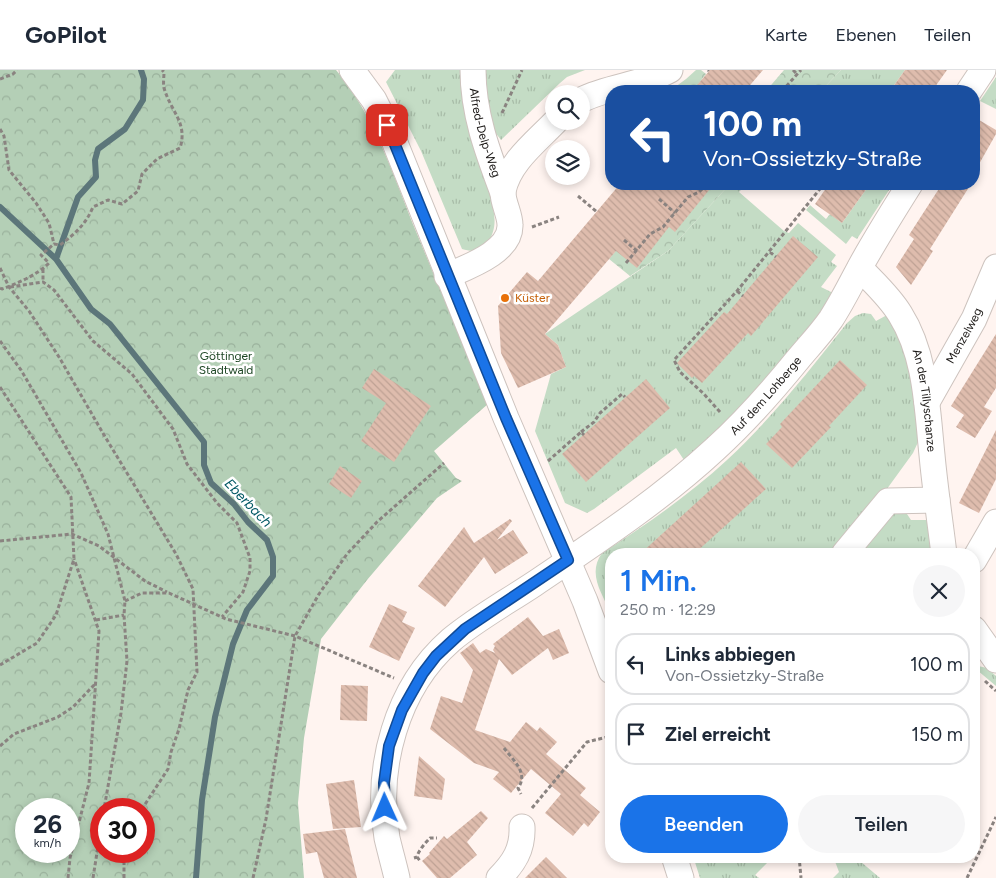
<!DOCTYPE html>
<html lang="de">
<head>
<meta charset="utf-8">
<style>
  body { margin:0; font-family:Figtree,sans-serif; background:#f6f6f7; color:#1f2937; height:100vh; display:flex; flex-direction:column; font-size:19px; white-space:nowrap }
  * { box-sizing:border-box; margin:0 }
  p { font-size:16px; color:#747a83 }
  .icon { flex:none; width:28px; height:28px; fill:none; stroke:currentColor; stroke-width:2; stroke-linecap:round; stroke-linejoin:round }
  .map { position:relative; flex:1; overflow:hidden }
  .details { position:absolute; left:605px; top:478px; width:375px; height:315px; display:flex; flex-direction:column; background:#fff; border-radius:20px; box-shadow:0 2px 8px #0003 }
  .details>* { flex:none }
  .banner { position:absolute; left:605px; top:15px; width:375px; height:105px; border-radius:20px; box-shadow:0 2px 8px #0003; background:#1a4fa0; color:#fff; overflow:hidden }
  .controls { position:absolute; left:545px; top:15px; display:grid; gap:10px }
  .controls a { display:grid; place-items:center; width:45px; height:45px; border-radius:50%; background:#fff; box-shadow:0 2px 8px #0003; font-size:25px }
  .speed { position:absolute; left:15px; top:728px; display:flex; gap:10px; font-size:25px; font-weight:700; text-align:center }
  .speed>* { display:grid; place-content:center; width:65px; height:65px; border-radius:50%; background:#fff; box-shadow:0 2px 8px #0003; line-height:1 }
  .speed small { font-size:12px; font-weight:400 }
  .speed .limit { border:8px solid #d22; background:#fff; color:#111 }
  .pin { position:absolute; display:grid; place-items:center; width:42px; height:42px; color:#fff; margin:-21px; border-radius:10px; box-shadow:0 2px 8px #0006 }
  .me { position:absolute; width:55px; margin:-28px; rotate:359deg; stroke-linejoin:round; filter:drop-shadow(0 0 4px #0008) }
  .turn { display:flex; align-items:center; gap:18px; height:105px; padding:0 15px; font-size:22px }
  .turn .icon { width:65px; height:65px; stroke-width:2.5 }
  .turn b { display:block; font-size:35px; line-height:42px }
  .round { display:grid; place-items:center; flex:none; width:52px; height:52px; border-radius:26px; background:#f6f6f7 }
  .headline { display:flex; align-items:center; justify-content:space-between; height:85px; padding:0 15px }
  h1 { font-size:30px; font-weight:600; line-height:38px; color:#1a73e8 }
  .button { display:flex; gap:10px; margin-top:auto; padding:10px 15px }
  .button a { flex:1; height:58px; border-radius:30px; background:#1a73e8; color:#fff; font-size:20px; font-weight:600; line-height:58px; text-align:center }
  .button a+a { background:#f6f6f7; color:#1f2937 }
  ul { padding:0; list-style:none }
  li { display:flex; align-items:center; gap:15px; height:62px; margin:0 10px 8px; padding:0 5px; border:2px solid #e0e1e3; border-radius:20px }
  li div { flex:1 }
  li b { display:block; font-size:19px }
  li em { font-style:normal }
  header { display:flex; align-items:center; gap:30px; box-sizing:border-box; height:70px; padding:0 25px; background:#fff; border-bottom:1px solid #e0e1e3 }
  header strong { font-size:24px }
  nav { display:flex; gap:28px; margin-inline-start:auto; font-size:18px }
  .map>svg:first-child { display:block }
  .grass { fill:url(#grass-tufts) }
  .forest { fill:url(#forest-crowns); fill-rule:evenodd }
  .park { fill:url(#park-crowns) }
  .lines { fill:none; stroke-linecap:round; stroke-linejoin:round }
  .stream { stroke:#5c767a; stroke-width:6 }
  .building { fill:url(#building-back-hatch) }
  .minor-casing { stroke:#cdc3be; stroke-width:27 }
  .path { stroke:#8a8380; stroke-width:3; stroke-dasharray:4 2.5; stroke-linecap:butt }
  .minor { stroke:#fff; stroke-width:25 }
  .route-casing { stroke:#114b97; stroke-width:12 }
  .route { stroke:#1a73e8; stroke-width:9 }
  .food-dot { fill:#e8710a; stroke:#fff; stroke-width:2 }
  .labels { text-anchor:middle; dominant-baseline:central; stroke-width:5; stroke-linejoin:round; paint-order:stroke }
  .street-label { font-size:12px; fill:#1a1715; stroke:#fff }
  .food-label { font-size:12px; fill:#c56008; stroke:#fff; text-anchor:start }
  .park-label { font-size:12px; fill:#1d4624; stroke:#fff }
  .water-label { font-size:14px; font-style:italic; fill:#005864; stroke:#fff }
</style>
</head>
<body>
<header>
<strong>GoPilot</strong>
<nav><a>Karte</a><a>Ebenen</a><a>Teilen</a></nav>
</header>
<div class="map">
<svg width="996" height="808" viewBox="0 0 996 808">
  <defs>
    <pattern id="grass-tufts" width="24" height="20" patternUnits="userSpaceOnUse" patternTransform="scale(1.25)"><rect width="24" height="20" fill="#c4dcc5"/><path d="M3 7l-1-3M5 7V3M7 7l1-3M15 17l-1-3M17 17v-4M19 17l1-3" fill="none" stroke="#a8bca8"/></pattern>
    <pattern id="forest-crowns" width="20" height="18" patternUnits="userSpaceOnUse" patternTransform="scale(1.25)"><rect width="20" height="18" fill="#b4cfb6"/><path d="M2 6a3 3 0 1 1 6 0M12 15a3 3 0 1 1 6 0" fill="none" stroke="#9ab19c"/></pattern>
    <pattern id="park-crowns" width="20" height="18" patternUnits="userSpaceOnUse" patternTransform="scale(1.25)"><rect width="20" height="18" fill="#c4dcc5"/><path d="M2 6a3 3 0 1 1 6 0M12 15a3 3 0 1 1 6 0" fill="none" stroke="#a8bca8"/></pattern>
    <pattern id="building-back-hatch" width="6" height="6" patternUnits="userSpaceOnUse" patternTransform="scale(1.25)"><rect width="6" height="6" fill="#debcad"/><path d="M-1 5l2 2M0 0l6 6M5-1l2 2" fill="none" stroke="#bea194"/></pattern>
  </defs>
  <rect width="100%" height="100%" fill="#fff4f0"/>
  <path class="grass" d="M 395,0 L 585,0 L 567,7 L 560,13 L 501,70 L 491,57 C 489,68 482,84 483,95 C 485,120 506,152 486,174 C 479,182 472,182 462,179 L 421,81 L 386,12 Z
    M 841,0 L 905,0 L 892,18 L 896,21 L 821,21 Z
    M 996,7 L 996,39 L 980,31 Z
    M 730,114 L 746,114 L 739,122 L 784,161 L 789,163 L 798,153 L 836,185 L 831,192 L 837,196 L 821,217 L 835,224 L 771,308 L 686,393 L 676,378 L 594,439 L 587,443 L 565,433 L 535,361 L 551,304 L 566,297 L 558,275 L 545,264 L 668,181 Z
    M 870,114 L 893,114 L 857,169 L 852,166 L 846,174 L 806,140 L 810,135 L 826,149 L 830,144 L 842,153 Z
    M 863,243 L 871,244 L 876,251 L 887,245 L 901,267 L 914,316 L 919,370 L 913,383 L 884,423 L 835,484 L 611,484 L 611,544 C 602,523 587,504 602,483 C 646,455 689,425 727,390 C 772,348 809,301 847,253 L 855,246 Z
    M 890,441 L 905,441 L 911,450 L 927,450 L 931,484 L 856,484 Z
    M 978,596 L 987,598 L 996,606 L 996,616 L 977,600 Z
    M 693,786 L 760,786 L 767,793 L 755,805 L 759,808 L 700,808 Z
    M 833,786 L 854,786 L 880,808 L 833,808 L 839,802 Z"/>
  <path class="forest" d="M 0,0 L 336,0 C 374,45 393,104 415,159 C 439,217 464,276 488,334 L 434,381 L 456,408 L 462,411 L 437,428 L 367,510 L 321,569 L 304,668 L 298,733 L 304,808 L 0,808 ZM 26,739 L 69,739 L 69,781 L 26,781 ZM 101,739 L 144,739 L 144,781 L 101,781 Z"/>
  <path class="park" d="M 696,0 L 701,0 L 706,4 L 693,21 L 672,21 L 671,20 L 686,9 Z
    M 784,0 L 841,0 L 821,21 L 766,21 Z
    M 672,114 L 730,114 L 668,181 L 630,206 L 609,189 Z"/>
  <g class="lines">
    <path class="stream" d="M 0,137 L 56,189 L 91,239 L 110,254 L 204,372 L 204,395 L 211,413 L 234,434 L 248,452 L 267,470 L 273,487 L 273,506 L 247,540 L 233,574 L 215,647 L 202,730 L 196,808
      M 56,189 L 78,127 L 96,107 L 95,90 L 98,79 L 125,59 L 143,30 L 144,9 L 141,0"/>
  </g>
  <path class="building" d="M 710,0 L 763,0 L 745,21 L 692,21 Z
    M 905,0 L 947,0 L 932,21 L 890,21 Z
    M 974,47 L 996,60 L 996,64 L 974,103 Z
    M 620,114 L 714,114 L 675,162 L 669,157 L 637,198 L 616,181 L 545,264 L 558,275 L 566,297 L 518,318 L 501,283 L 498,236 L 527,202 L 538,211 Z
    M 829,114 L 870,114 L 842,153 L 815,134 Z
    M 942,114 L 971,114 L 930,179 L 933,181 L 911,215 L 896,197 L 914,169 L 909,165 Z
    M 793,166 L 818,187 L 751,266 L 748,263 L 702,313 L 694,306 L 692,308 L 677,293 L 724,242 L 727,244 Z
    M 996,264 L 996,318 L 984,337 L 992,341 L 975,368 L 956,357 L 964,345 L 951,336 Z
    M 840,290 L 867,315 L 829,356 L 831,357 L 792,398 L 766,374 L 782,357 L 780,354 Z
    M 374,299 L 431,336 L 394,392 L 361,371 L 386,333 L 362,318 Z
    M 646,309 L 670,338 L 586,412 L 562,384 Z
    M 996,360 L 996,409 L 979,443 L 959,433 Z
    M 741,392 L 766,419 L 694,484 L 640,484 Z
    M 340,396 L 362,411 L 351,428 L 329,414 Z
    M 510,449 L 512,451 L 497,470 L 513,460 L 528,483 L 495,504 L 484,487 L 445,537 L 418,516 L 464,457 L 474,473 Z
    M 389,534 L 407,542 L 402,552 L 415,558 L 399,591 L 369,577 Z
    M 528,547 L 543,566 L 559,559 L 569,583 L 553,590 L 548,578 L 512,605 L 499,589 L 475,660 L 510,672 L 526,652 L 537,661 L 540,657 L 557,672 L 546,684 L 586,718 L 580,725 L 600,742 L 588,757 L 584,753 L 573,766 L 545,743 L 561,724 L 531,699 L 511,723 L 493,709 L 499,702 L 474,693 L 430,659 L 441,626 L 462,633 L 473,600 L 460,583 L 473,573 L 480,583 L 486,579 L 495,583 L 493,580 L 495,576 L 493,574 Z
    M 341,615 L 368,616 L 367,651 L 340,650 Z
    M 419,686 L 445,709 L 442,730 L 414,726 Z
    M 354,710 L 361,757 L 333,759 L 326,714 Z
    M 481,741 L 488,748 L 467,772 L 477,785 L 450,808 L 437,808 L 422,791 L 430,784 L 429,783 L 444,766 L 447,769 Z
    M 345,759 L 357,808 L 324,808 L 317,782 L 306,784 L 303,764 Z
    M 546,787 L 567,808 L 525,808 Z"/>
  <g class="lines">
    <g class="minor-casing">
      <g id="minor">
        <path d="M 352,0 L 374,30 L 393,68 L 506,348 L 585,531 L 611,601"/>
        <path id="s1" d="M 473,0 C 473,44 488,83 503,123"/>
        <path d="M 969,21 L 983,0"/>
        <path d="M 581,30 C 609,16 642,15 670,0"/>
        <path id="s2" d="M 860,198 C 874,213 889,226 900,244 C 926,285 927,337 932,385 C 935,418 940,451 944,484"/>
        <path d="M 447,206 C 467,197 511,182 510,155 C 510,144 502,131 503,121 C 509,92 536,72 556,51"/>
        <path id="s3" d="M 927,332 L 974,249 L 996,197"/>
        <path d="M 844,484 L 888,431 L 937,430"/>
        <path d="M 974,490 L 996,452"/>
        <path d="M 974,559 L 996,590"/>
        <path d="M 674,786 L 681,808"/>
        <path id="s4" d="M 397,808 C 394,795 390,781 387,768 C 375,698 396,618 451,570 C 476,549 507,532 534,514 C 596,472 660,430 715,379 C 746,351 773,320 799,288 C 810,275 822,262 831,249 C 842,232 851,214 860,197 C 876,168 893,141 910,114"/>
        <path d="M 499,808 C 514,793 523,779 522,757"/>
      </g>
    </g>
    <path class="path" d="M 708,0 L 709,1
      M 793,0 L 797,4
      M 0,9 L 13,4 L 17,0
      M 782,21 L 801,0
      M 502,43 L 522,0
      M 0,59 L 4,66 L 9,100 L 36,133 L 49,153 L 54,174
      M 578,126 L 597,142
      M 659,129 L 675,143
      M 532,157 L 559,147
      M 624,170 L 637,181
      M 770,182 L 776,187
      M 626,193 L 650,164 L 663,157 L 688,127 L 699,122 L 707,114
      M 0,198 L 9,217 L 29,241 L 59,287 L 104,365 L 176,484 L 193,519 L 197,602 L 188,620 L 179,659 L 171,682 L 168,699 L 142,739
      M 43,199 L 43,212
      M 10,217 L 43,212 L 54,220 L 93,271 L 132,304 L 173,359 L 187,394 L 217,433 L 237,453 L 250,488 L 250,501 L 243,522 L 222,547
      M 0,218 L 2,219 C 18,213 37,205 49,193 L 41,185 L 54,174 L 60,175 C 75,164 86,154 93,137 L 108,130 L 122,134 L 138,121 L 142,104 L 157,89 L 180,78 C 188,53 171,42 164,18 C 163,13 164,7 164,2 L 162,0
      M 737,221 L 743,226
      M 0,271 L 21,300 L 81,403 L 108,464 L 125,531 L 124,545 L 127,591 L 121,643 L 104,739
      M 0,317 L 71,427 L 74,489 L 56,545 L 37,573 L 0,595
      M 720,342 L 704,324 L 680,302 L 674,290 L 737,221 L 824,114
      M 581,362 L 594,352 L 600,343 L 622,324 L 625,327
      M 548,391 L 581,362 L 584,365
      M 0,471 L 72,464 L 99,476 L 145,511 L 167,522
      M 125,531 L 142,523 L 169,523 L 226,549 L 295,566 L 394,608
      M 96,550 L 124,545
      M 985,611 L 996,621
      M 0,676 L 14,664 L 58,647 L 73,637 L 96,613
      M 504,678 C 513,690 529,703 518,718 L 521,724
      M 532,738 L 587,672 L 611,666
      M 799,786 L 801,808
      M 417,787 L 421,792
      M 414,788 L 417,787 C 418,781 426,772 430,768 L 437,768
      M 68,808 L 70,788 L 89,713 L 99,561 L 74,489
      M 93,808 L 101,757
      M 124,808 L 124,786 L 125,781
      M 253,808 L 266,749 L 295,566 L 319,524 L 347,484 L 377,452 L 444,393
      M 967,808 L 996,747"/>
    <use href="#minor" class="minor"/>
  </g>
  <g class="lines">
    <g class="route-casing">
      <path id="route" d="M 385,738 L 384,713 L 389,676 L 402,640 L 423,603 L 436,586 L 465,559 L 568,490 L 506,348 L 387,55"/>
    </g>
    <use href="#route" class="route"/>
  </g>
  <circle class="food-dot" cx="505" cy="228" r="5"/>
  <g class="labels">
    <g class="street-label">
      <text stroke="none"><textPath href="#s1" startOffset="64">Alfred-Delp-Weg</textPath></text>
      <text stroke="none"><textPath href="#s3" startOffset="76">Menzelweg</textPath></text>
      <text stroke="none"><textPath href="#s4" startOffset="658">Auf dem Lohberge</textPath></text>
      <text stroke="none"><textPath href="#s2" startOffset="152">An der Tillyschanze</textPath></text>
    </g>
    <g class="food-label">
      <text x="515" y="228">Küster</text>
    </g>
    <g class="park-label">
      <text x="226" y="286">Göttinger<tspan x="226" dy="14">Stadtwald</tspan></text>
    </g>
    <g class="water-label">
      <text transform="translate(248 433) rotate(46)">Eberbach</text>
    </g>
  </g>
</svg>
<div class="controls">
<a><svg class="icon" aria-label="search" viewBox="0 0 24 24"><circle cx="10" cy="10" r="6"/><path d="M15 15l6 6"/></svg></a>
<a><svg class="icon" aria-label="layers" viewBox="0 0 24 24"><path d="M12 4l9 5-9 5-9-5zM3 14l9 5 9-5"/></svg></a>
</div>
<div class="speed"><div>26<small>km/h</small></div><div class="limit">30</div></div>
<div class="pin" style="left:387px;top:55px;background:#d93025"><svg class="icon" aria-label="arrive" viewBox="0 0 24 24"><path d="M6 21V4h12l-3 4 3 4H6"/></svg></div>
<svg class="me" style="left:385px;top:738px" viewBox="-20 -20 40 40"><path d="M0-17L14 15 0 8-14 15z" fill="#1a73e8" stroke="#fff" stroke-width="4"/></svg>
<div class="banner">
<div class="turn"><svg class="icon" aria-label="left" viewBox="0 0 24 24"><path d="M17 20v-9H6M10 6l-5 5 5 5"/></svg><div><b>100 m</b>Von-Ossietzky-Straße</div></div>
</div>
<section class="details">
<div class="headline"><div><h1>1 Min.</h1><p>250 m · 12:29</p></div><a class="round"><svg class="icon" aria-label="close" viewBox="0 0 24 24"><path d="M6 6l12 12M18 6L6 18"/></svg></a></div>
<ul>
<li><svg class="icon" aria-label="left" viewBox="0 0 24 24"><path d="M17 20v-9H6M10 6l-5 5 5 5"/></svg><div><b>Links abbiegen</b><p>Von-Ossietzky-Straße</p></div><em>100 m</em></li>
<li><svg class="icon" aria-label="arrive" viewBox="0 0 24 24"><path d="M6 21V4h12l-3 4 3 4H6"/></svg><div><b>Ziel erreicht</b></div><em>150 m</em></li>
</ul>
<div class="button"><a>Beenden</a><a>Teilen</a></div>
</section>
</div>
</body>
</html>
